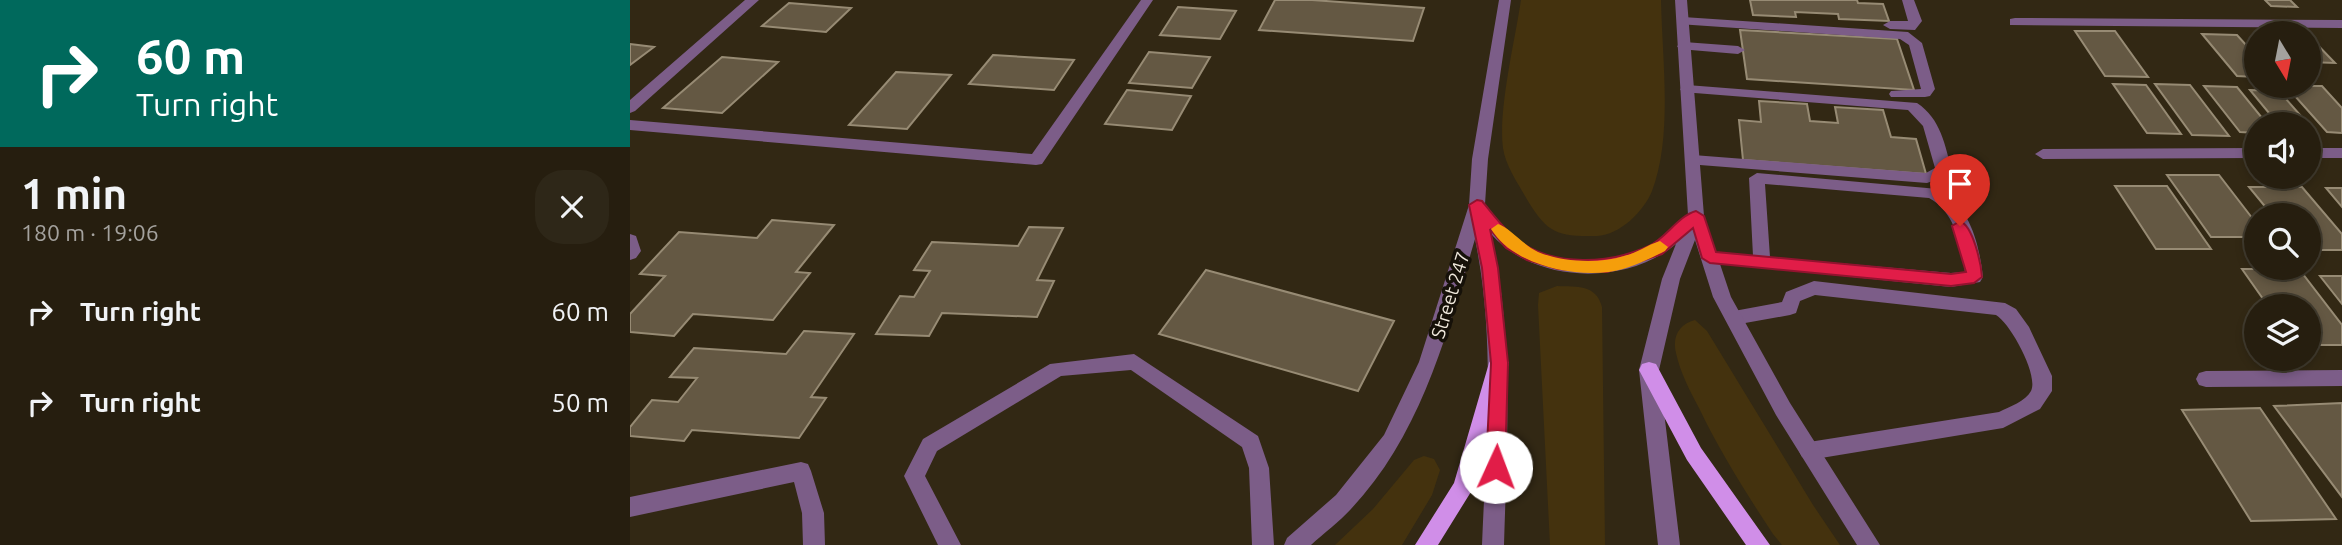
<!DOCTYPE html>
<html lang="en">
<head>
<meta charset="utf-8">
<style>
  body { margin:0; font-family:Ubuntu,sans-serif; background:#2e2718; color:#f1f3f6; height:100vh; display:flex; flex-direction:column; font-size:26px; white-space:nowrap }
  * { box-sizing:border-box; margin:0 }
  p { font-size:23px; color:#a4a29e }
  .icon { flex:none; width:38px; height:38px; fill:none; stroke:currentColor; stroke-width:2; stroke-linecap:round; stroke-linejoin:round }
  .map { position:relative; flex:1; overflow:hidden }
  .sheet { display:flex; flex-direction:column; background:#261e0f; width:630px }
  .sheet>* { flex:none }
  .banner { background:#00695c; color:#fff; overflow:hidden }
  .needle { width:46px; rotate:170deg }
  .tools { position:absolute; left:1614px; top:21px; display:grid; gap:14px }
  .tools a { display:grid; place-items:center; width:77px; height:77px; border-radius:50%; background:#261e0f; box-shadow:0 4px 10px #0003,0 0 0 2px #423c2f; font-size:35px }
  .pin { position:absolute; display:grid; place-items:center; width:60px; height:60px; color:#fff; margin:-72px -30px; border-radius:50% 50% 50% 0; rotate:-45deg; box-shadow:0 0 7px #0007 }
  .pin .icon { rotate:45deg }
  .me { position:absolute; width:77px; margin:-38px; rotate:2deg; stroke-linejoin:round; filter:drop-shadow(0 0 5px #0008) }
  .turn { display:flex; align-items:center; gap:24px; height:147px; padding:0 21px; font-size:32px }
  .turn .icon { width:91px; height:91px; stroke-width:2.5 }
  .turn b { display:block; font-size:49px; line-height:60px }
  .round { display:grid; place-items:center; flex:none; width:74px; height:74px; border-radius:28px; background:#2e2718 }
  .overview { display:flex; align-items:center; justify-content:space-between; height:119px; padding:0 21px }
  h1 { font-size:42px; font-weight:700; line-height:52px }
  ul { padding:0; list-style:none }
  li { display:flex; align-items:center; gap:21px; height:91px; padding:0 21px }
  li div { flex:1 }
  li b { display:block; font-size:26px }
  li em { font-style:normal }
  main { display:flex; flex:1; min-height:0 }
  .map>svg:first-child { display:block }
  .green { fill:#44320e }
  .building { fill:#645843; stroke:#978b74; stroke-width:2 }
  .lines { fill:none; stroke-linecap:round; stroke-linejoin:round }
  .service { fill:#7c5d88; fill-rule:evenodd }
  .minor { fill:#7c5d88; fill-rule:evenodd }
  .tertiary { fill:#7c5d88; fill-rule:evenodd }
  .primary { fill:#d08ee8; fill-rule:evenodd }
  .route { fill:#e11d48; stroke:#92132f; stroke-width:2 }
  .slow { fill:#f59e0b }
  .labels { text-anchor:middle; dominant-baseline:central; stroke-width:7; stroke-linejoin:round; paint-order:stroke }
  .street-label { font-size:19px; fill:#f0e9dd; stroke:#161109 }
</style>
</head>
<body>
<main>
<section class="sheet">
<div class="banner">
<div class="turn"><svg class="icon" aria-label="right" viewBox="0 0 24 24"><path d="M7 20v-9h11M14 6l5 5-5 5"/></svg><div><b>60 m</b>Turn right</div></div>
</div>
<div class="overview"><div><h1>1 min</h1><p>180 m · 19:06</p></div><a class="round"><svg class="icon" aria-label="close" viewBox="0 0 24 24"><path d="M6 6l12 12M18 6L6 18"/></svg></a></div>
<ul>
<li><svg class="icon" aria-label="right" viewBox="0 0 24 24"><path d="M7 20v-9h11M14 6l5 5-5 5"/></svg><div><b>Turn right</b></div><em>60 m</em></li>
<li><svg class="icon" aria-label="right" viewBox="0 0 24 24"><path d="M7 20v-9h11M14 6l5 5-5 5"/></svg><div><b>Turn right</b></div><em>50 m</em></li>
</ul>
</section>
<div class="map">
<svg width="1712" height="545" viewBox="0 0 1712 545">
  <rect width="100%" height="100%" fill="#322814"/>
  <path class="green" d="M 891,0 L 1031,0 C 1032,58 1043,136 1022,191 C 1014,211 990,235 967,236 C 925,237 916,232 895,196 C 887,182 875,164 873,148 C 868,110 885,40 891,0 Z
    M 927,286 C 947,287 966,284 972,307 L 975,545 L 920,545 L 908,305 L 909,293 Z
    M 1065,320 L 1077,331 L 1183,505 L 1210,545 L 1152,545 L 1143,534 C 1116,493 1090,452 1069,408 C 1060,391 1050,372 1046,353 C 1042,337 1049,324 1065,320 Z
    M 794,456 L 804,459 L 810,470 L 802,495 L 772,545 L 705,545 L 743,509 L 784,460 Z"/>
  <path class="building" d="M 645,0 L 682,0 L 794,8 L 783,41 L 629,30 Z
    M 1120,0 L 1227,0 L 1228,3 L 1253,4 L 1259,21 L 1209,19 L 1208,14 L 1165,12 L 1166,17 L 1123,15 Z
    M 1635,0 L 1660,0 L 1667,7 L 1641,6 Z
    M 159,3 L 221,8 L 196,32 L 132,26 Z
    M 548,7 L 606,11 L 590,39 L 530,35 Z
    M 1110,30 L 1267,39 L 1284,90 L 1117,79 Z
    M 1445,31 L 1485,31 L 1518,77 L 1475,76 Z
    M 1572,34 L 1607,35 L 1626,56 L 1626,77 L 1607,76 Z
    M 1678,35 L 1705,63 L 1678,62 Z
    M 0,44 L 24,47 L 0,65 Z
    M 519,52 L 580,57 L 562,88 L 499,83 Z
    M 363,55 L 444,60 L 424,90 L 339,84 Z
    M 92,57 L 148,62 L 92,113 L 33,108 Z
    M 266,72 L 321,75 L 277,129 L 219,125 Z
    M 1483,84 L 1516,85 L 1551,134 L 1517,133 Z
    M 1525,84 L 1560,85 L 1599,136 L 1562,135 Z
    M 1574,86 L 1607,87 L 1637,124 L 1626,124 L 1626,133 L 1610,132 Z
    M 1656,86 L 1692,86 L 1712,108 L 1712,133 L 1697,132 Z
    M 497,90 L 561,96 L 542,130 L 475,124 Z
    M 1620,90 L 1649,91 L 1678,124 L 1648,124 Z
    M 1129,101 L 1177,104 L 1180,121 L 1208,123 L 1205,107 L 1253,110 L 1261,137 L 1286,139 L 1296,174 L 1113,160 L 1109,120 L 1131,122 Z
    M 1537,175 L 1589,175 L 1626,223 L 1626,237 L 1581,237 Z
    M 1485,186 L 1537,186 L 1581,249 L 1526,249 Z
    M 1619,187 L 1672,187 L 1712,234 L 1712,250 L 1678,250 L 1678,215 L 1642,215 Z
    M 1696,188 L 1712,188 L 1712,207 Z
    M 142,220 L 204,225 L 166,272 L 180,273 L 143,320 L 63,314 L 44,336 L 0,332 L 0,314 L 35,276 L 10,274 L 49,232 L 127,238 Z
    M 399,227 L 433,228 L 407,280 L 424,281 L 407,317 L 312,313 L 299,336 L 246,334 L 270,296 L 284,297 L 300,271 L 284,270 L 302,242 L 388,246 Z
    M 1612,269 L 1669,269 L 1712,325 L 1712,345 L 1678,345 L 1678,306 L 1638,306 Z
    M 576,270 L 764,321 L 728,391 L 529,334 Z
    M 1690,276 L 1712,276 L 1712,304 Z
    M 174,331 L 224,334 L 181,397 L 196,398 L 169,438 L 62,430 L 54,441 L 0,436 L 0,427 L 22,400 L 48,402 L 67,378 L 40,377 L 64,348 L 156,354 Z
    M 1712,403 L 1712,497 L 1644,406 Z
    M 1630,408 L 1706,519 L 1621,521 L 1552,410 Z"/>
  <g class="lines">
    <path class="service" d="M 1272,0 L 1284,0 L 1292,21 L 1285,30 L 1260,29 L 1253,25 L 1260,21 L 1278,21 Z
      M 1053,17 L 1278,32 L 1292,43 L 1305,89 L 1300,96 L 1295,97 L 1261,97 L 1259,94 L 1261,91 L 1291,89 L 1279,45 L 1270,39 L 1048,24 L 1048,18 Z
      M 1054,42 L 1108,46 L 1115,50 L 1108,54 L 1049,49 L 1047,46 Z
      M 1057,85 L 1287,103 C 1311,119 1315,145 1322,171 L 1320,175 L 1297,183 L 1057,164 L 1055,160 L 1057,156 L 1063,155 L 1296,173 L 1305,168 L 1293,126 L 1278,110 L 1052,92 L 1050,89 Z
      M 1127,173 L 1308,189 C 1340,206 1349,243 1353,277 L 1350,282 L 1321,287 L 1074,262 L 1071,258 L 1074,254 L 1080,252 L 1123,256 L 1119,178 ZM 1135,184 L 1299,198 C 1325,212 1331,244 1335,272 L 1321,273 L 1140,257 Z
      M 0,234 L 6,236 L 11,251 L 6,258 L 0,260 Z
      M 1184,281 L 1375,303 L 1386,309 L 1399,327 L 1422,376 L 1422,391 L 1410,409 L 1373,428 L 1179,460 L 1172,457 L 1169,451 L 1172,445 L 1179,442 L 1369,412 C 1379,407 1396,401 1401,391 C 1409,375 1380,323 1366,315 L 1185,295 L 1170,301 L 1166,313 L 1160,315 L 1104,325 L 1098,323 L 1095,318 L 1098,313 L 1104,311 L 1152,302 L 1156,292 Z
      M 504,354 L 628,436 L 639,468 L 644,545 L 622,545 L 619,468 L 612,447 L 501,370 L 431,376 L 307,451 L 295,476 L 331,545 L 308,545 L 274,476 L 293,439 L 420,364 Z
      M 171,462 L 178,464 L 181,471 L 194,513 L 195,545 L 173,545 L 172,513 L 164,482 L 0,517 L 0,497 Z"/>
    <path class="minor" d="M 115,0 L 129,0 L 5,111 L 0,113 L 0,100 Z
      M 511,0 L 523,0 L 412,164 L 406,165 L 0,130 L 0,120 L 402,154 Z
      M 1385,18 L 1712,20 L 1712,28 L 1380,25 L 1380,19 Z
      M 1626,148 L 1626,158 L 1413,159 L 1405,154 L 1413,149 Z
      M 1678,148 L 1712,148 L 1712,158 L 1678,158 Z
      M 1712,370 L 1712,386 L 1576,387 L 1569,385 L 1566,379 L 1569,373 L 1576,371 Z"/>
    <path class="tertiary" d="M 869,0 L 881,0 L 858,159 L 855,204 C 866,217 875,231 889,241 C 926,267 986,268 1024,243 C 1037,235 1046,224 1058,215 L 1045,0 L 1057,0 L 1074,216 L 1101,297 L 1160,403 L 1250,545 L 1227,545 L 1146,415 L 1083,297 L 1065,240 L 1050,279 L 1029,370 L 1050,545 L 1028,545 L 1009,370 L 1032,279 L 1046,244 C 996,286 905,284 861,234 C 884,336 877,441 874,545 L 852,545 C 856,443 866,340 845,239 C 817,334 791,435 721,509 C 709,522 694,533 681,545 L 654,545 L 657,538 L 706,495 L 754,435 L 789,362 L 839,205 L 842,159 Z"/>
    <path class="primary" d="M 869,355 L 876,358 L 879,363 L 844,487 L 808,545 L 785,545 L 824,483 L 859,363 L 862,358 Z
      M 1019,362 L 1026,364 L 1071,448 L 1140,545 L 1116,545 L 1057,460 L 1009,370 L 1012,364 Z"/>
  </g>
  <path class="route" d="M 847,200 L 852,201 C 863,214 875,231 889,241 C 925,267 980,264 1019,246 C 1036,238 1048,216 1066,211 L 1074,216 L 1086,252 L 1321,274 L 1336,272 L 1322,226 L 1330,221 C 1343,226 1351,263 1352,277 L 1344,283 L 1321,286 L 1080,263 L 1072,258 L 1063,228 L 1032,254 L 977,272 L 928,269 L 897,260 L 876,248 L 860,229 L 868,268 L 878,363 L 875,467 L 872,473 L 866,475 L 859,473 L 856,467 L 861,363 L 852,268 L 839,205 Z"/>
  <path class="slow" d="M 868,224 C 879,227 893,245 908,252 C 932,262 969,264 994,256 C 1007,253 1017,245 1030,241 L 1038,247 L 1035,251 C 1017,260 999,269 979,272 C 939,277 883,264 861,229 Z"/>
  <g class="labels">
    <g class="street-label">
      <text transform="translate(820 295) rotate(-73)">Street 247</text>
    </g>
  </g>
</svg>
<div class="tools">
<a><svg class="needle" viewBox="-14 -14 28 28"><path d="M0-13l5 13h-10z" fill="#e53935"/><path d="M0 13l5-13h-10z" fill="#a4a29e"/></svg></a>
<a><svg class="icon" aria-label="sound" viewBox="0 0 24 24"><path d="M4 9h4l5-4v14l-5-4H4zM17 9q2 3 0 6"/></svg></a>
<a><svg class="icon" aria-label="search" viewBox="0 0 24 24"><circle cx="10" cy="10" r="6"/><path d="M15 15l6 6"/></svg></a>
<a><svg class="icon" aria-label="layers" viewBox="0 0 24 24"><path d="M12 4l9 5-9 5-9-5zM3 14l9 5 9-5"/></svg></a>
</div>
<div class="pin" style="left:1330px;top:226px;background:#d93025"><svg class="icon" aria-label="arrive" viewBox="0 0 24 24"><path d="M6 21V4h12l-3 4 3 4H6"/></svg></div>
<svg class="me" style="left:866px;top:467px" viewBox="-20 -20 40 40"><circle r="19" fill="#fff"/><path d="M0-13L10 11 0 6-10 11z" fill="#e11d48"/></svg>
</div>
</main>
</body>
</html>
